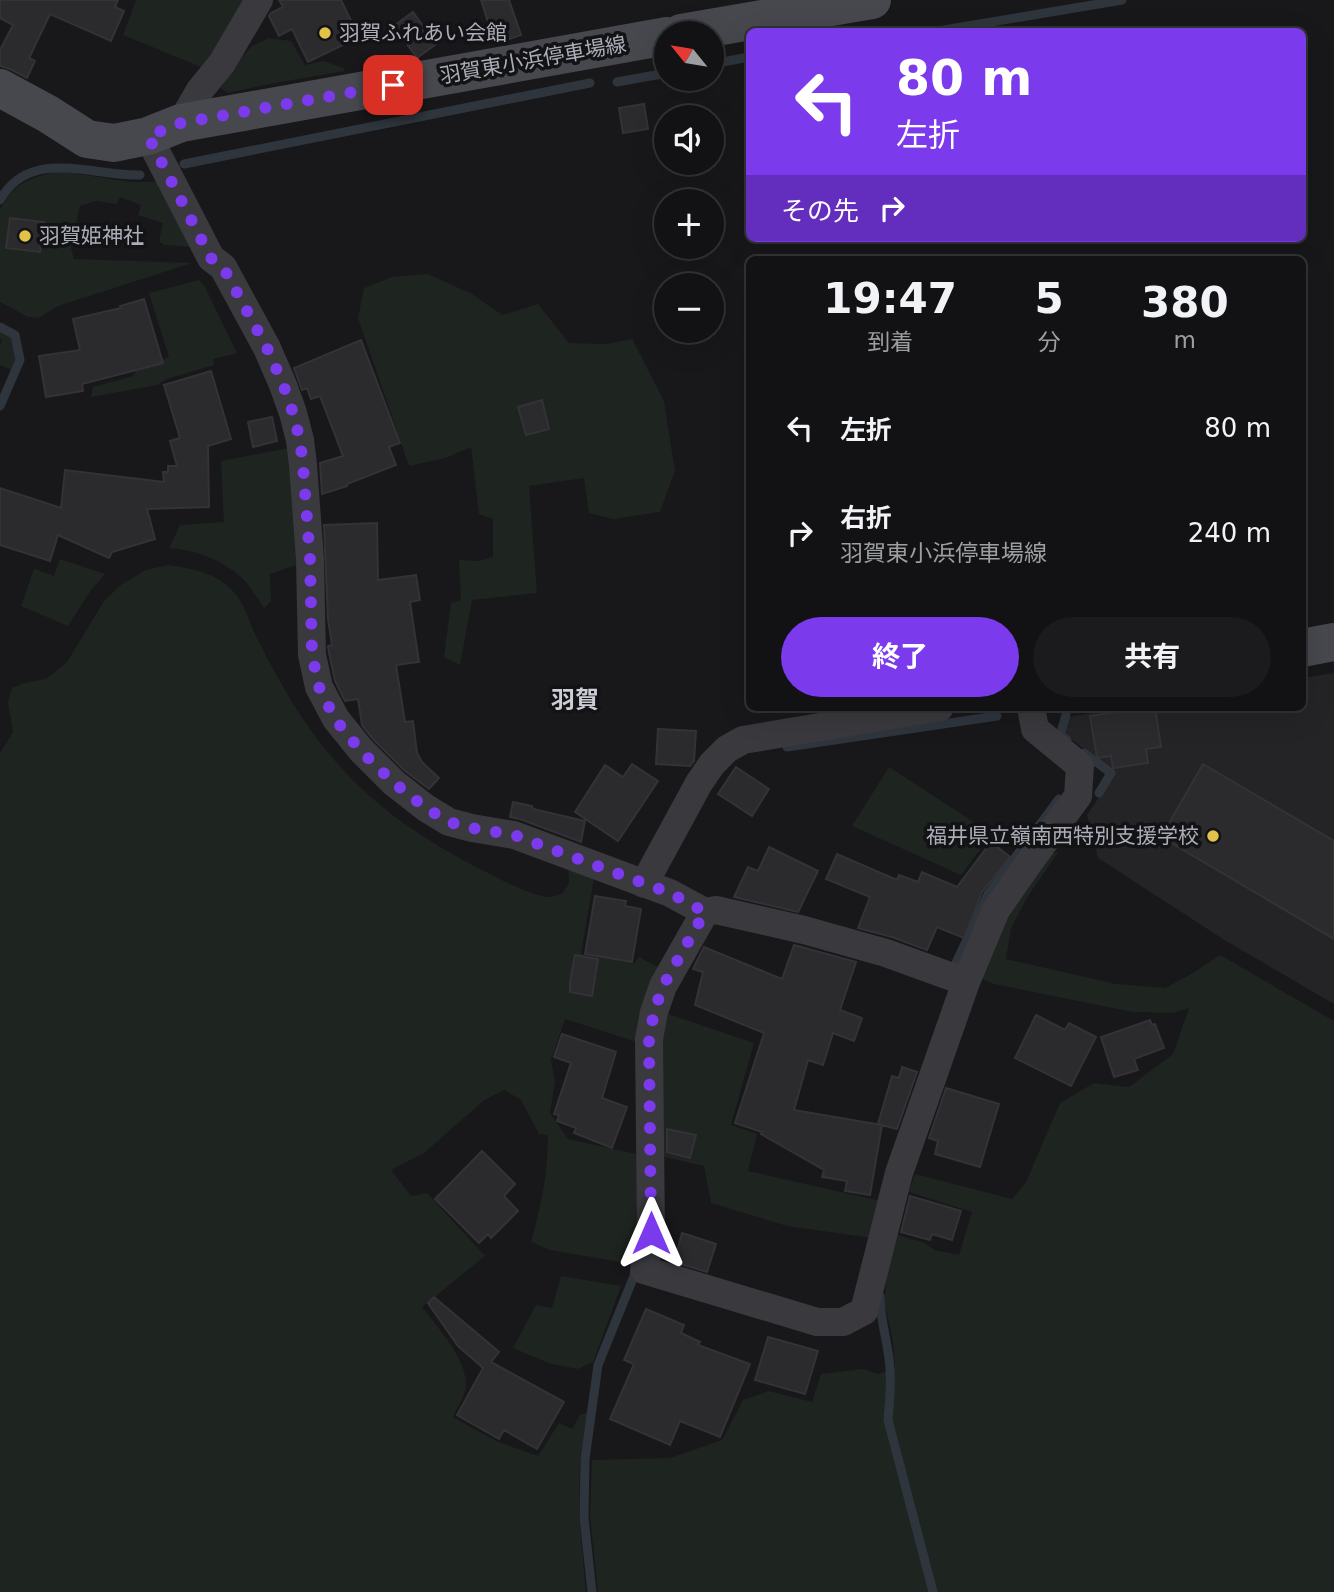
<!DOCTYPE html>
<html lang="ja">
<head>
<meta charset="utf-8">
<style>
  body { margin:0; font-family:"DejaVu Sans","Noto Sans JP",sans-serif; background:#1b1b1d; color:#f1f3f6; height:100vh; display:flex; flex-direction:column; font-size:26px; white-space:nowrap }
  * { box-sizing:border-box; margin:0 }
  p { font-size:23px; color:#9c9ea0 }
  .icon { flex:none; width:38px; height:38px; fill:none; stroke:currentColor; stroke-width:2; stroke-linecap:round; stroke-linejoin:round }
  .map { position:relative; flex:1; overflow:hidden }
  .panel { position:absolute; left:746px; top:256px; width:560px; height:455px; display:flex; flex-direction:column; background:#121214; border-radius:10px; box-shadow:0 7px 28px #0002,0 0 0 2px #313234 }
  .panel>* { flex:none }
  .guide { position:absolute; left:746px; top:28px; width:560px; height:214px; border-radius:10px; box-shadow:0 7px 28px #0002,0 0 0 2px #313234; background:#7c3aed; color:#fff; overflow:hidden }
  .needle { width:46px; rotate:300deg }
  .tools { position:absolute; left:654px; top:21px; display:grid; gap:14px }
  .tools a { display:grid; place-items:center; width:70px; height:70px; border-radius:50%; background:#121214; box-shadow:0 7px 28px #0002,0 0 0 2px #313234; font-size:35px }
  .pin { position:absolute; display:grid; place-items:center; width:60px; height:60px; color:#fff; margin:-30px; border-radius:14px; box-shadow:0 4px 10px #0006 }
  .me { position:absolute; width:77px; margin:-38px; rotate:0deg; stroke-linejoin:round; filter:drop-shadow(0 0 5px #0008) }
  .turn { display:flex; align-items:center; gap:24px; height:147px; padding:0 35px; font-size:32px }
  .turn .icon { width:91px; height:91px; stroke-width:2.5 }
  .turn b { display:block; font-size:49px; line-height:60px }
  .then { display:flex; align-items:center; height:66px; padding:0 35px; background:#0003; gap:14px; font-size:26px }
  .eta { display:flex; justify-content:space-evenly; align-items:center; height:119px; text-align:center }
  .eta b { font-size:42px; font-weight:700; line-height:49px }
  .cta { display:flex; gap:14px; margin-top:auto; padding:14px 35px }
  .cta a { flex:1; height:80px; border-radius:42px; background:#7c3aed; color:#fff; font-size:28px; font-weight:700; line-height:80px; text-align:center }
  .cta a+a { background:#1b1b1d; color:#f1f3f6 }
  ul { padding:0; list-style:none }
  li { display:flex; align-items:center; gap:21px; height:105px; padding:0 35px }
  li div { flex:1 }
  li b { display:block; font-size:26px }
  li em { font-style:normal }
  .map>svg:first-child { display:block }
  .built { fill:#242427 }
  .green { fill:#1e2420 }
  .lines { fill:none; stroke-linecap:round; stroke-linejoin:round }
  .stream { stroke:#2f353d; stroke-width:9 }
  .building { fill:#2b2b2e; stroke:#333236; stroke-width:2 }
  .street { stroke:#39393e; stroke-width:28 }
  .secondary { stroke:#47484e; stroke-width:38 }
  .route { stroke:#7c3aed; stroke-width:12; stroke-dasharray:0 21.6 }
  .poi-dot { fill:#e1c349; stroke:#131315; stroke-width:2.5 }
  .labels { text-anchor:middle; dominant-baseline:central; stroke-width:7; stroke-linejoin:round; paint-order:stroke }
  .poi-label { font-size:21px; fill:#abaeb8; stroke:#131315; text-anchor:start }
  .street-label { font-size:21px; fill:#abaeb8; stroke:#131315 }
  .quarter-label { font-size:24px; font-weight:bold; fill:#cccdd5; stroke:#131315 }
</style>
</head>
<body>
<div class="map">
<svg width="1334" height="1592" viewBox="0 0 1334 1592">
  <rect width="100%" height="100%" fill="#18181a"/>
  <path class="built" d="M 1334,673 L 1334,1004 L 1226,941 L 1098,858 L 1087,815 L 1116,772 L 1064,734 L 1069,717 L 1127,707 L 1302,707 L 1302,678 Z"/>
  <path class="green" d="M 136,0 L 248,0 L 206,69 L 123,35 Z
    M 269,38 L 291,41 L 305,65 L 324,61 L 343,68 L 345,71 L 269,84 L 228,93 L 220,88 L 230,70 L 252,46 Z
    M 55,172 L 73,173 L 130,182 L 159,182 L 191,247 L 164,245 L 159,241 L 163,223 L 138,215 L 141,205 L 120,197 L 117,204 L 96,201 L 80,206 L 71,248 L 74,259 L 192,263 L 58,306 L 38,318 L 28,317 L 0,302 L 0,209 L 11,193 L 21,184 L 36,177 Z
    M 428,274 L 472,294 L 502,315 L 538,304 L 569,343 L 607,344 L 632,339 L 664,401 L 675,471 L 660,512 L 613,519 L 589,513 L 584,478 L 529,486 L 537,593 L 472,600 L 460,665 L 444,657 L 451,603 L 461,600 L 459,560 L 478,561 L 493,557 L 493,519 L 479,514 L 471,447 L 445,458 L 409,466 L 358,318 L 364,288 L 392,277 Z
    M 199,280 L 205,287 L 237,353 L 213,359 L 214,365 L 167,379 L 157,385 L 91,397 L 93,387 L 133,376 L 138,368 L 169,357 L 149,293 Z
    M 0,330 L 12,337 L 17,360 L 12,370 L 0,365 L 0,345 L 2,340 L 0,339 Z
    M 289,448 L 302,563 L 270,574 L 271,601 L 264,608 C 257,598 250,585 241,577 C 221,559 195,550 169,548 L 180,525 L 224,522 L 221,461 Z
    M 60,559 L 105,574 L 91,590 L 68,626 L 21,606 L 34,569 L 54,576 Z
    M 168,565 C 190,568 214,572 231,589 C 246,604 249,623 258,640 C 279,681 302,723 332,757 C 373,807 427,842 484,871 C 502,880 527,894 548,897 C 553,897 558,895 563,893 L 569,883 L 568,863 L 595,872 L 581,954 L 634,964 L 639,957 L 660,968 L 637,1042 L 565,1019 L 551,1060 L 555,1081 L 550,1113 L 568,1139 L 641,1155 L 639,1237 L 633,1264 L 550,1250 L 531,1242 C 541,1207 548,1172 548,1135 L 539,1134 L 521,1100 L 504,1090 L 483,1101 L 424,1153 L 391,1170 L 411,1196 L 427,1193 L 485,1256 L 422,1307 C 437,1327 472,1364 465,1391 C 463,1399 457,1408 453,1417 L 498,1442 L 538,1456 L 559,1423 L 572,1429 L 580,1415 L 588,1412 L 580,1459 L 579,1515 L 586,1592 L 0,1592 L 0,753 L 13,732 L 8,702 L 12,688 L 24,683 L 46,679 L 67,662 L 104,601 L 122,584 L 146,570 Z
    M 889,767 L 992,834 L 961,875 L 852,826 Z
    M 1059,851 L 1028,896 L 1011,928 L 1006,959 L 1116,984 L 1165,988 L 1193,973 L 1220,955 L 1334,1021 L 1334,1592 L 598,1592 L 590,1517 L 592,1460 L 670,1458 L 722,1440 L 743,1400 L 769,1391 L 812,1402 L 821,1374 L 863,1369 L 878,1374 L 895,1368 L 893,1341 L 884,1301 L 888,1269 L 898,1235 L 925,1243 L 935,1250 L 959,1255 L 972,1212 L 909,1192 L 915,1174 L 1012,1199 L 1026,1182 L 1060,1103 L 1094,1083 L 1129,1087 L 1173,1054 L 1189,1008 L 1173,1013 L 1133,1012 L 994,984 L 980,978 L 1000,929 L 1048,856 Z
    M 662,1012 L 754,1043 L 731,1125 L 757,1134 L 748,1171 L 881,1201 L 872,1238 L 787,1226 L 711,1203 L 704,1166 L 660,1156 Z
    M 561,1276 L 621,1286 L 593,1362 L 578,1369 L 551,1364 L 513,1348 L 536,1305 L 552,1308 Z"/>
  <g class="lines">
    <path class="stream" d="M 932,32 L 1122,0
      M 712,64 L 749,57
      M 617,82 L 667,73
      M 184,164 L 590,83
      M 0,200 C 31,146 93,177 140,175
      M 0,327 L 15,335 L 20,360 L 0,406
      M 1066,715 L 1060,735 L 1067,740
      M 787,747 L 997,716
      M 1084,753 L 1111,773 L 1099,793
      M 956,963 L 988,894 L 1059,799
      M 880,1296 C 880,1316 885,1332 888,1352 C 892,1374 890,1397 888,1420 L 933,1592
      M 592,1592 L 584,1518 L 585,1459 L 598,1365 L 634,1276 L 636,1266"/>
  </g>
  <path class="building" d="M 0,0 L 118,0 L 115,7 L 124,11 L 111,41 L 50,14 L 29,58 L 35,61 L 27,78 L 10,69 L 0,66 L 0,50 L 13,25 L 0,18 Z
    M 279,0 L 341,0 L 359,37 L 308,62 L 292,29 L 279,36 L 269,16 L 271,13 L 283,7 Z
    M 481,0 L 509,0 L 521,35 L 495,44 Z
    M 413,12 L 436,44 L 417,58 L 394,26 Z
    M 644,104 L 648,129 L 623,133 L 619,108 Z
    M 10,218 L 44,222 L 40,252 L 6,248 Z
    M 144,299 L 163,363 L 82,384 L 83,391 L 46,397 L 39,356 L 80,350 L 73,319 L 121,308 L 120,306 Z
    M 361,340 L 400,443 L 389,447 L 396,465 L 347,484 L 347,486 L 322,494 L 320,463 L 343,456 L 320,396 L 311,399 L 307,388 L 302,390 L 294,368 Z
    M 211,371 L 231,439 L 208,446 L 209,507 L 147,509 L 155,539 L 112,552 L 109,558 L 58,535 L 50,561 L 0,545 L 0,488 L 61,508 L 65,470 L 164,482 L 163,472 L 168,472 L 168,466 L 177,466 L 170,441 L 180,438 L 164,385 Z
    M 542,400 L 549,429 L 526,435 L 518,407 Z
    M 272,417 L 277,441 L 253,447 L 248,422 Z
    M 377,523 L 378,580 L 416,575 L 420,600 L 410,602 L 419,662 L 396,665 L 405,722 L 413,721 L 417,753 L 422,762 L 439,778 L 429,789 L 405,771 L 373,739 L 362,725 L 358,699 L 345,701 L 335,681 L 329,653 L 328,646 L 332,645 L 328,619 L 324,525 Z
    M 1150,707 L 1155,707 L 1161,747 L 1146,749 L 1148,763 L 1113,768 L 1111,756 L 1097,758 L 1090,716 Z
    M 658,729 L 696,731 L 694,761 L 690,766 L 656,764 Z
    M 632,764 L 658,781 L 618,841 L 575,812 L 605,765 L 623,777 Z
    M 1203,764 L 1334,841 L 1334,939 L 1161,837 Z
    M 736,767 L 769,789 L 752,816 L 718,794 Z
    M 513,802 L 532,806 L 533,809 L 585,821 L 581,842 L 520,819 L 510,817 Z
    M 991,842 L 1010,857 L 982,892 L 964,938 L 937,927 L 927,950 L 892,937 L 858,928 L 870,897 L 826,879 L 837,854 L 897,880 L 899,875 L 918,882 L 922,872 L 957,887 Z
    M 769,847 L 818,871 L 798,912 L 734,897 L 748,867 L 758,871 Z
    M 595,896 L 626,901 L 625,906 L 641,909 L 632,962 L 585,954 Z
    M 794,945 L 856,962 L 840,1010 L 862,1018 L 854,1041 L 833,1033 L 823,1065 L 808,1060 L 794,1110 L 882,1125 L 870,1195 L 845,1191 L 847,1181 L 822,1177 L 824,1170 L 761,1134 L 762,1132 L 735,1123 L 764,1033 L 695,1005 L 703,972 L 693,969 L 704,947 L 782,979 Z
    M 575,955 L 598,959 L 592,996 L 570,992 L 570,982 Z
    M 1036,1015 L 1065,1030 L 1069,1023 L 1096,1037 L 1071,1086 L 1015,1058 Z
    M 1150,1020 L 1152,1025 L 1155,1024 L 1164,1048 L 1134,1059 L 1138,1070 L 1114,1077 L 1101,1037 Z
    M 562,1034 L 616,1052 L 602,1098 L 627,1107 L 612,1148 L 574,1133 L 576,1128 L 557,1121 L 559,1115 L 554,1114 L 571,1063 L 554,1057 Z
    M 902,1067 L 917,1072 L 897,1129 L 878,1124 L 892,1076 L 899,1078 Z
    M 946,1088 L 999,1104 L 980,1167 L 935,1154 L 938,1141 L 929,1138 Z
    M 667,1129 L 696,1135 L 690,1158 L 667,1152 Z
    M 482,1151 L 515,1184 L 504,1196 L 518,1211 L 491,1238 L 488,1234 L 479,1243 L 435,1199 Z
    M 910,1196 L 961,1211 L 952,1240 L 932,1234 L 930,1240 L 901,1232 Z
    M 682,1233 L 716,1244 L 707,1272 L 674,1262 Z
    M 434,1297 L 499,1352 L 491,1362 L 564,1402 L 537,1449 L 504,1430 L 499,1439 L 457,1415 L 483,1368 L 458,1346 L 428,1303 Z
    M 646,1309 L 684,1325 L 681,1333 L 700,1342 L 698,1345 L 750,1364 L 720,1437 L 680,1421 L 670,1445 L 610,1419 L 634,1364 L 624,1360 Z
    M 768,1337 L 818,1351 L 805,1394 L 755,1380 Z"/>
  <g class="lines">
    <path class="street" d="M 181,123 L 200,90 L 222,63 L 259,0
      M 148,136 L 211,258 L 223,267 L 267,348 L 283,385 L 293,413 L 300,440 L 303,465 L 310,559 L 312,655 L 319,687 L 336,719 L 361,750 L 394,783 L 426,808 L 449,822 L 472,828 L 514,835 L 670,893 L 705,912 L 716,910 L 804,930 L 886,953 L 966,982
      M 644,884 L 699,783 L 712,764 L 727,749 L 743,740 L 940,707
      M 705,912 L 663,986 L 654,1012 L 649,1039 L 651,1233 L 644,1270 L 817,1322 L 843,1322 L 864,1311 L 899,1173 L 966,982 L 996,910 L 1028,864 L 1078,796 L 1080,766 L 1035,729 L 1031,707"/>
    <path class="secondary" d="M 681,33 L 872,0
      M 0,88 L 48,114 L 87,139 L 114,143 L 148,136 L 181,123 L 667,36
      M 1302,648 L 1334,642"/>
  </g>
  <g class="lines">
    <path class="route" d="M 393,85 L 181,123 L 148,136 L 211,258 L 223,267 L 267,348 L 283,384 L 293,413 L 300,440 L 303,465 L 310,559 L 312,655 L 319,687 L 335,719 L 360,750 L 394,783 L 426,808 L 449,822 L 472,828 L 514,835 L 670,893 L 705,912 L 663,986 L 654,1012 L 649,1039 L 651,1233"/>
  </g>
  <g class="poi-dot">
    <circle cx="325" cy="33" r="7"/>
    <circle cx="25" cy="236" r="7"/>
    <circle cx="1213" cy="836" r="7"/>
  </g>
  <g class="labels">
    <g class="poi-label">
      <text x="339" y="33">羽賀ふれあい会館</text>
      <text x="39" y="236">羽賀姫神社</text>
      <text x="1199" y="836" text-anchor="end">福井県立嶺南西特別支援学校</text>
    </g>
    <g class="street-label">
      <text transform="translate(533 60) rotate(-10)">羽賀東小浜停車場線</text>
    </g>
    <g class="quarter-label">
      <text x="575" y="700">羽賀</text>
    </g>
  </g>
</svg>
<div class="tools">
<a><svg class="needle" viewBox="-14 -14 28 28"><path d="M0-13l5 13h-10z" fill="#e53935"/><path d="M0 13l5-13h-10z" fill="#9c9ea0"/></svg></a>
<a><svg class="icon" aria-label="sound" viewBox="0 0 24 24"><path d="M4 9h4l5-4v14l-5-4H4zM17 9q2 3 0 6"/></svg></a>
<a>+</a>
<a>−</a>
</div>
<div class="pin" style="left:393px;top:85px;background:#d93025"><svg class="icon" aria-label="arrive" viewBox="0 0 24 24"><path d="M6 21V4h12l-3 4 3 4H6"/></svg></div>
<svg class="me" style="left:651px;top:1233px" viewBox="-20 -20 40 40"><path d="M0-17L14 15 0 8-14 15z" fill="#7c3aed" stroke="#fff" stroke-width="4"/></svg>
<div class="guide">
<div class="turn"><svg class="icon" aria-label="left" viewBox="0 0 24 24"><path d="M17 20v-9H6M10 6l-5 5 5 5"/></svg><div><b>80 m</b>左折</div></div>
<div class="then">その先<svg class="icon" aria-label="right" viewBox="0 0 24 24"><path d="M7 20v-9h11M14 6l5 5-5 5"/></svg></div>
</div>
<section class="panel">
<div class="eta">
<div><b>19:47</b><p>到着</p></div>
<div><b>5</b><p>分</p></div>
<div><b>380</b><p>m</p></div>
</div>
<ul>
<li><svg class="icon" aria-label="left" viewBox="0 0 24 24"><path d="M17 20v-9H6M10 6l-5 5 5 5"/></svg><div><b>左折</b></div><em>80 m</em></li>
<li><svg class="icon" aria-label="right" viewBox="0 0 24 24"><path d="M7 20v-9h11M14 6l5 5-5 5"/></svg><div><b>右折</b><p>羽賀東小浜停車場線</p></div><em>240 m</em></li>
</ul>
<div class="cta"><a>終了</a><a>共有</a></div>
</section>
</div>
</body>
</html>
